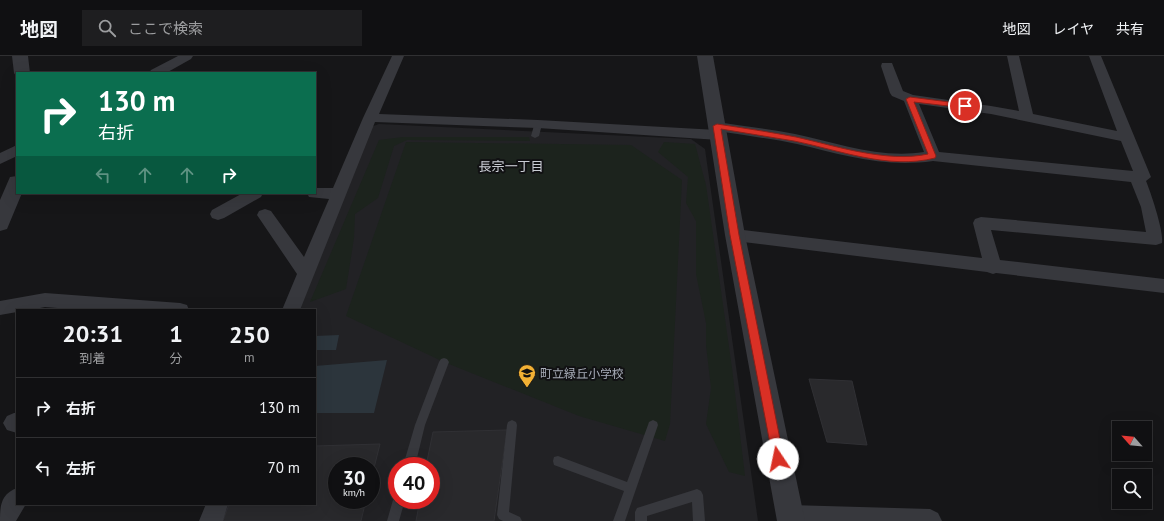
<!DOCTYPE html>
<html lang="ja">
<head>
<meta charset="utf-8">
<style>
  body { margin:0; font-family:"PT Sans","Noto Sans JP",sans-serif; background:#1e1e20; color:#f1f3f6; height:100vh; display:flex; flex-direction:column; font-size:15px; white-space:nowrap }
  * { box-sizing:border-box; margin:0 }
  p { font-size:13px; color:#9c9d9f }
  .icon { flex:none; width:22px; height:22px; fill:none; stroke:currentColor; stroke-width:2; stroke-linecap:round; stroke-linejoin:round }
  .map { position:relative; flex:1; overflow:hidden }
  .sheet { position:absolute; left:16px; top:253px; width:300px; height:196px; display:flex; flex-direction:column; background:#101012; border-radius:0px; box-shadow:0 4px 16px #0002,0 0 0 1px #303032 }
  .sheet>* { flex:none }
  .top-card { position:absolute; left:16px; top:16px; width:300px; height:122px; border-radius:0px; box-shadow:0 4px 16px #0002,0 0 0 1px #303032; background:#0b6e4f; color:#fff; overflow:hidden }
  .needle { width:26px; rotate:297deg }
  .fabs { position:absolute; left:1112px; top:365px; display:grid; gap:8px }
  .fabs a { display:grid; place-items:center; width:40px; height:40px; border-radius:0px; background:#101012; box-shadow:0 4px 16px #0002,0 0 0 1px #303032; font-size:20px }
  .speed { position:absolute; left:328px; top:401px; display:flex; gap:8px; font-size:20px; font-weight:700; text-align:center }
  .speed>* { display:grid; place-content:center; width:52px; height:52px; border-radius:50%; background:#101012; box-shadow:0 4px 16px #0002,0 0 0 1px #303032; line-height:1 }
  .speed small { font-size:10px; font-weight:400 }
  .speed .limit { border:6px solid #d22; background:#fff; color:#111 }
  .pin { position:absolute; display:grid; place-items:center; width:34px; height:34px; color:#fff; margin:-17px; border:2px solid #fff; border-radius:50%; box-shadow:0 1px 4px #0007 }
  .me { position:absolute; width:44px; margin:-22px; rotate:349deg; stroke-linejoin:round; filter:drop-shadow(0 0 3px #0008) }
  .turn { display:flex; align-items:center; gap:14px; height:84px; padding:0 16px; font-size:18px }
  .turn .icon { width:52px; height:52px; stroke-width:2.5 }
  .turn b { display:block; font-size:28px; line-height:34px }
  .lanes { display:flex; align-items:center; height:38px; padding:0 16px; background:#0003; justify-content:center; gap:20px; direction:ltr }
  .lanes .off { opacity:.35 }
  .eta { display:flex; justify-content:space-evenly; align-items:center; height:68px; text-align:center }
  .eta b { font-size:24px; font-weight:700; line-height:28px }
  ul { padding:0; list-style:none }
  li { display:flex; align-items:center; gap:12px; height:60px; padding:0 16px; border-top:1px solid #303032 }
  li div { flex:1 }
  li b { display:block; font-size:15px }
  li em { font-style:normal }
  header { display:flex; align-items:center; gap:24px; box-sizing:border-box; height:56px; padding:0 20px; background:#101012; border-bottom:1px solid #303032 }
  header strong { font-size:19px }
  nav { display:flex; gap:22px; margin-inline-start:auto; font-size:14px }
  .search { width:280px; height:36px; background:#1e1e20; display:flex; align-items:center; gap:10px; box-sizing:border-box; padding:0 14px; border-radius:0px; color:#9c9d9f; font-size:15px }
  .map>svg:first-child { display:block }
  .built { fill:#222225; fill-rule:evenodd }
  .green { fill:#1c231d }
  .water { fill:#2c353c }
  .building { fill:#29292c; stroke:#303034 }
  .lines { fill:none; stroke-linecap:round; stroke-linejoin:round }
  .service { fill:#37383d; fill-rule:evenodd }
  .minor { fill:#37383d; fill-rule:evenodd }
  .tertiary { fill:#37383d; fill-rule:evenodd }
  .route { fill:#d93025; stroke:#8d1f18 }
  .labels { text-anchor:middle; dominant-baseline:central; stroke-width:4; stroke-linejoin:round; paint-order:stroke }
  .poi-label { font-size:12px; fill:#a8adb8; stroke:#111113; text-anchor:start }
  .neighbourhood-label { font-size:13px; fill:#c9ccd4; stroke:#111113 }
</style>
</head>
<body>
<header>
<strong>地図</strong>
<div class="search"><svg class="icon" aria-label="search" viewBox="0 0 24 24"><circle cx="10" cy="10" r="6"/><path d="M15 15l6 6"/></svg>ここで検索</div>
<nav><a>地図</a><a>レイヤ</a><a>共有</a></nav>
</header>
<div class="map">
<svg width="1164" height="465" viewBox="0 0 1164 465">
  <rect width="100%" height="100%" fill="#161618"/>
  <path class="built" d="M 379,68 L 691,83 L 705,93 L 758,465 L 213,465 L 219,448 L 315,448 L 315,254 L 290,254 L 368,72 ZM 337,410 L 371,410 L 371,444 L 337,444 ZM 397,410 L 431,410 L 431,444 L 397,444 Z"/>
  <path class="green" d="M 403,81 L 529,81 L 530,85 L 407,84 L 394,90 L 378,142 L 355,158 L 354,182 L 346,233 L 310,246 L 379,84 Z
    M 406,86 L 631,89 L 682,124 L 670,368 L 665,385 L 579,360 L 444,306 L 346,260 Z
    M 664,86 L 695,88 L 706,129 L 732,312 L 745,420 L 729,416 L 706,368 L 711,332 L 706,289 L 706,267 L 696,218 L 696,165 L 686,147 L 688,121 L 658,96 Z"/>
  <path class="water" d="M 339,279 L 336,294 L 315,294 L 315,280 Z
    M 387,304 L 374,357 L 315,357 L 315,310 Z"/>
  <path class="building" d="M 809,323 L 852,325 L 867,389 L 827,386 Z
    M 507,374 L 494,465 L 416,465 L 420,444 L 431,444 L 431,410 L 426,410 L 433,376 Z
    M 380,388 L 371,424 L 371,410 L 337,410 L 337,444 L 366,444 L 361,465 L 223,465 L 229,448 L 315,448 L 315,390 Z"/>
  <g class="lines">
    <path class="service" d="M 535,66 L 541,66 L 542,68 L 539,80 L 535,82 L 531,80 Z
      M 444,302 L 447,303 L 449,306 L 425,369 L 415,410 L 403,410 L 415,369 L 439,306 L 441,303 Z
      M 512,364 L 516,366 L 517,369 L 509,456 L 520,461 L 522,465 L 503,465 L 499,463 L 497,459 L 507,369 L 508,366 Z
      M 653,364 L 657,366 L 658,369 L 625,465 L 613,465 L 624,435 L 554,409 L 553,405 L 554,401 L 558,400 L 627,426 L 648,369 L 649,366 Z
      M 697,433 L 701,435 L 703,439 L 705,465 L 693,465 L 692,446 L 647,460 L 647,465 L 635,465 L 635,456 L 637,452 Z
      M 397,439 L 397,444 L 405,444 L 399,465 L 387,465 L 393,444 Z"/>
    <path class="minor" d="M 178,0 L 193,0 L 191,3 L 166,17 L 149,17 L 151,14 Z
      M 392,0 L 404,0 L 379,58 L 538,64 L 717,74 L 712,73 L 710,70 L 712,67 L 717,66 C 743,70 769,73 795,78 C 838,87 880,103 924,96 L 904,45 L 892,40 L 890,37 L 881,10 L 882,7 L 892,7 L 903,35 L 913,39 L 991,50 L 1019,55 L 1007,0 L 1019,0 L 1033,58 L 1117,75 L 1089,0 L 1101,0 L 1151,121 L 1146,125 C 1151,137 1164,176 1162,187 L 1156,189 L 991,174 L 1000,204 L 1164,223 L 1164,237 L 996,217 L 993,218 L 987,216 L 735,185 L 729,183 L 727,179 L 729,175 L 735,173 L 982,202 L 973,167 L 975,163 L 981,161 L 1146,176 L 1141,151 L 1131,126 L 933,105 C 884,112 844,99 797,88 C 773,83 748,80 724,76 L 726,79 L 724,82 L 719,84 L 538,72 L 375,66 L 300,254 L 282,254 L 297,218 L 257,159 L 259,155 L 265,153 L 271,155 L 304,201 L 329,143 L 309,141 L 307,137 L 315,137 L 315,132 L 333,132 L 363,62 ZM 919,48 L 991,58 L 1121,85 L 1133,115 L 939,96 Z
      M 17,89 L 17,100 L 0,108 L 0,97 Z
      M 243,137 L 263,137 L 261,141 L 224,162 L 218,164 L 212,162 L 210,158 L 212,154 Z
      M 45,237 L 180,247 L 187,249 L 189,254 L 82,254 L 45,251 L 30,254 L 17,254 L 17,256 L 0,259 L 0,245 Z
      M 14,357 L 17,357 L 17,377 L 7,374 L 3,367 L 7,360 Z
      M 17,432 L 17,448 L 26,448 L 16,465 L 0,465 C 0,449 1,438 17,432 Z
      M 206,448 L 228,448 L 223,465 L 199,465 Z
      M 790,449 L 930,453 L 938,457 L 942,465 L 780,465 L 778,461 L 782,453 Z"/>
    <path class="tertiary" d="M 12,0 L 28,0 L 30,17 L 17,17 L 16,20 L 14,17 Z
      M 697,0 L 713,0 L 745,179 L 805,465 L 777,465 L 725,179 Z
      M 17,120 L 17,137 L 22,137 L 7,173 L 0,175 L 0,144 L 10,121 Z"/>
  </g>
  <path class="route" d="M 910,41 L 965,48 L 969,50 L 965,52 L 914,46 L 936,100 L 935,102 C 889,114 839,94 794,85 C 770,81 745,77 721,73 L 739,179 L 784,403 L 782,407 L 778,408 L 774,407 L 773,403 L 730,179 L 713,70 L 717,68 C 743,72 770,76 796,81 C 836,90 887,107 928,98 L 906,43 Z"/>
  <defs>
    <g id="school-pin" transform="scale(0.9)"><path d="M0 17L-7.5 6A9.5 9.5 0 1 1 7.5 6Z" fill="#f2b134" stroke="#111113"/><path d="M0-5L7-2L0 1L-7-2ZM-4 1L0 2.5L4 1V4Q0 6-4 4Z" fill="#111"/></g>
  </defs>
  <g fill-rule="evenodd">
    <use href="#school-pin" x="527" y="317"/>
  </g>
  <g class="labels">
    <g class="poi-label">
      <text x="540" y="317">町立緑丘小学校</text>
    </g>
    <g class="neighbourhood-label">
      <text x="511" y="110">長宗一丁目</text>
    </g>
  </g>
</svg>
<div class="fabs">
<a><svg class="needle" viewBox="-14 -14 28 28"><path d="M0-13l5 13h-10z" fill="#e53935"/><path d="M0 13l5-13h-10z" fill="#9c9d9f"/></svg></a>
<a><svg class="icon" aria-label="search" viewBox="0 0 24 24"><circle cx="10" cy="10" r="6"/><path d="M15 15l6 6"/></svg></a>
</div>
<div class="speed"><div>30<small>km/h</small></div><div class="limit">40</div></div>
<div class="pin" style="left:965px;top:50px;background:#d93025"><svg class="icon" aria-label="arrive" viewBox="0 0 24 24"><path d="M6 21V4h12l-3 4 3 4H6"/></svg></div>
<svg class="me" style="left:778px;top:403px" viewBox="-20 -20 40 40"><circle r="19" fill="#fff"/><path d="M0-13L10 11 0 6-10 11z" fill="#d93025"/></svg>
<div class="top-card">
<div class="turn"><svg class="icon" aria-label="right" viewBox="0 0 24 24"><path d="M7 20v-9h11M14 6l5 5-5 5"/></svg><div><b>130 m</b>右折</div></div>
<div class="lanes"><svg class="icon off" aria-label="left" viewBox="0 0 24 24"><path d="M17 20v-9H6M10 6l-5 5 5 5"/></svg><svg class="icon off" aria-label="ahead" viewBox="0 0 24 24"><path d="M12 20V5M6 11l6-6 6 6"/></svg><svg class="icon off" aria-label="ahead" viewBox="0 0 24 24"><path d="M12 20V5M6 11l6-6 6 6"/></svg><svg class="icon" aria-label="right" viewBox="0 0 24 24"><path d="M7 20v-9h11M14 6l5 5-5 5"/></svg></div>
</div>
<section class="sheet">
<div class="eta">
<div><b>20:31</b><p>到着</p></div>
<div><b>1</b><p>分</p></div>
<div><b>250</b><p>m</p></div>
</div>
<ul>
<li><svg class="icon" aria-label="right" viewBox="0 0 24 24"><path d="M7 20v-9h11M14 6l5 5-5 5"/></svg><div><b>右折</b></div><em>130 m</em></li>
<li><svg class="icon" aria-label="left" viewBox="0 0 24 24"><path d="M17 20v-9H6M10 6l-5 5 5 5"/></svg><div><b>左折</b></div><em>70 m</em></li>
</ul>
</section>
</div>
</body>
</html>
